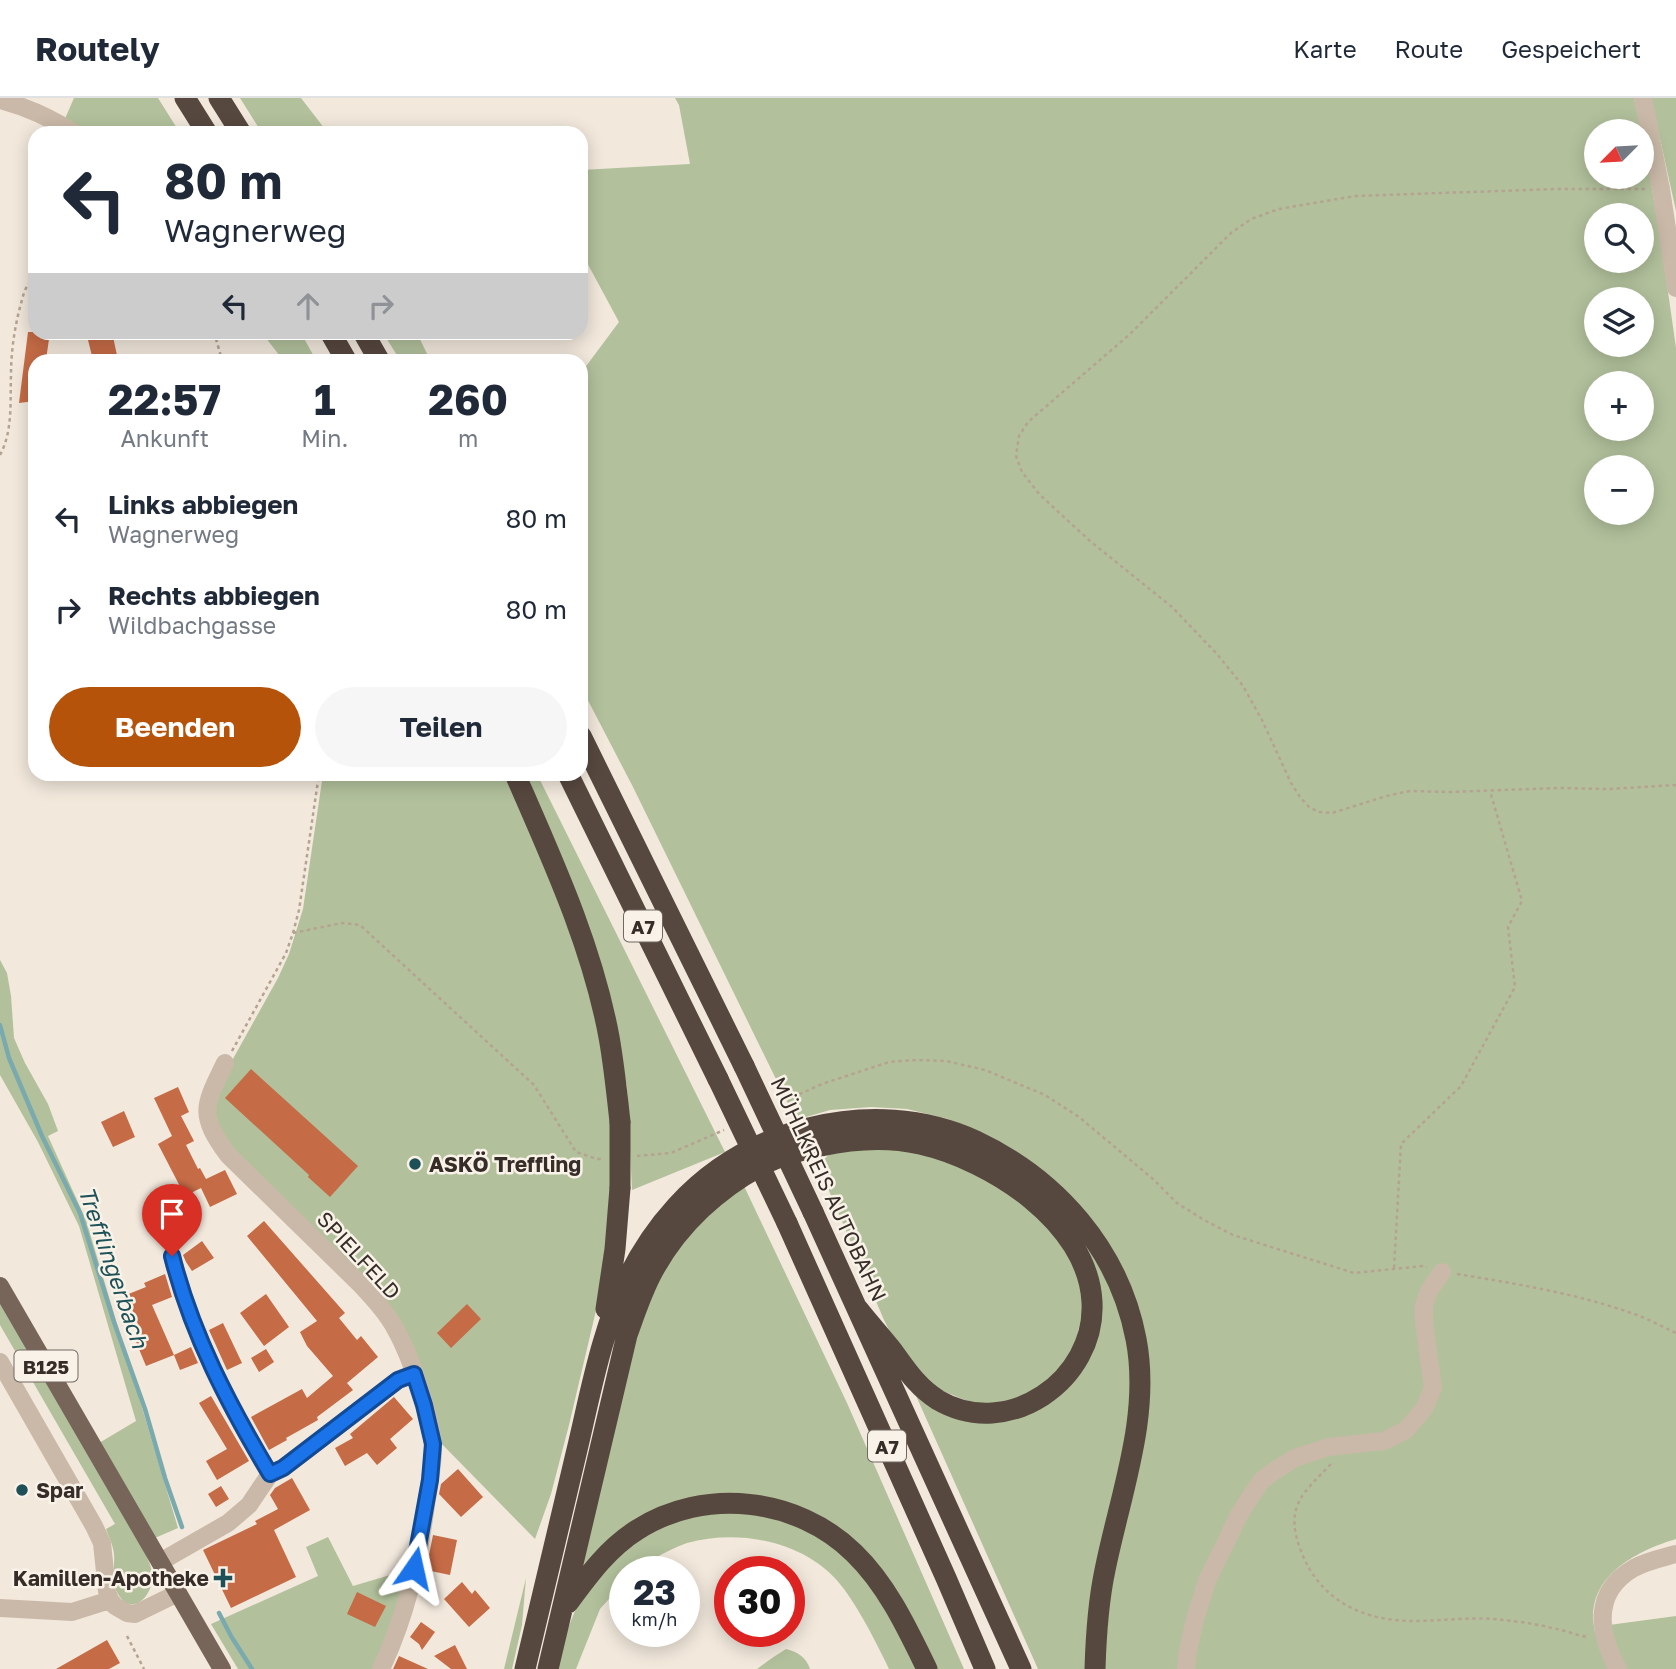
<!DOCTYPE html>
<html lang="de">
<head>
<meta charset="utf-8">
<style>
  body { margin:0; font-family:"Golos Text",sans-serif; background:#f6f6f7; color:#1f2937; height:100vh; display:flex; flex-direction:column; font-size:26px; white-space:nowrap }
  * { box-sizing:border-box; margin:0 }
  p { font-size:23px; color:#747a83 }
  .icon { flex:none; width:38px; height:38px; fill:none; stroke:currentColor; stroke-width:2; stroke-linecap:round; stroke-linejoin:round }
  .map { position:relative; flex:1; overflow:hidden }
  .side { position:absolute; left:28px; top:256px; width:560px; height:427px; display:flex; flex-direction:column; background:#fff; border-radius:21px; box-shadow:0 4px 18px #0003 }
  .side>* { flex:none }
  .hud { position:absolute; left:28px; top:28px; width:560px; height:214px; border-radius:21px; box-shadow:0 4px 18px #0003; background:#fff; color:#1f2937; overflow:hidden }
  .needle { width:46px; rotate:246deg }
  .fabs { position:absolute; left:1584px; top:21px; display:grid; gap:14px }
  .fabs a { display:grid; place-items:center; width:70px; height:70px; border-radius:50%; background:#fff; box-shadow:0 4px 18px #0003; font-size:35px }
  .speed { position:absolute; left:609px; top:1458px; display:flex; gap:14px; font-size:35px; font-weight:700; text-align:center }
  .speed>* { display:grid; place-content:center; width:91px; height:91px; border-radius:50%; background:#fff; box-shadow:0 4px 18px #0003; line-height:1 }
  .speed small { font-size:18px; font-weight:400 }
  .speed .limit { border:10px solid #d22; background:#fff; color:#111 }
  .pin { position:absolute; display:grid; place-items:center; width:60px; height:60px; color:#fff; margin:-72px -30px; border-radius:50% 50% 50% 0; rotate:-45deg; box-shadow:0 0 7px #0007 }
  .pin .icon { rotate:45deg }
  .me { position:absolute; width:77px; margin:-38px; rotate:11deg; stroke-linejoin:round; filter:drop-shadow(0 0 5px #0008) }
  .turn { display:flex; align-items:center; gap:24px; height:147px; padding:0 21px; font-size:32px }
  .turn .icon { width:91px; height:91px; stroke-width:2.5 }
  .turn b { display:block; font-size:49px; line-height:60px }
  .lanes { display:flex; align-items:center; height:66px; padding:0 21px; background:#0003; justify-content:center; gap:35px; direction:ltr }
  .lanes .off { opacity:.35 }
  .eta { display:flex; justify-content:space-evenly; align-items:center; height:119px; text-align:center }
  .eta b { font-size:42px; font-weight:700; line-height:49px }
  .button { display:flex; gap:14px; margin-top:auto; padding:14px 21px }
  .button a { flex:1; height:80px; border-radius:42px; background:#b45309; color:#fff; font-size:28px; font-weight:700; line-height:80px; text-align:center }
  .button a+a { background:#f6f6f7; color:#1f2937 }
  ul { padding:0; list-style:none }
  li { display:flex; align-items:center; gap:21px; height:91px; padding:0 21px }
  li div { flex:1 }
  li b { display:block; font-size:26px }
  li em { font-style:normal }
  header { display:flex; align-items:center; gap:42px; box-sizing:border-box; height:98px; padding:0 35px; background:#fff; border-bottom:2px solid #e0e1e3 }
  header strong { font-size:33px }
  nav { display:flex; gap:38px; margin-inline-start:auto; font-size:24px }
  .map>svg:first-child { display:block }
  .green { fill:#b2c19c; fill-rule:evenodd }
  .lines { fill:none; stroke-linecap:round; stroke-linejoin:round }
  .stream { stroke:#7baaae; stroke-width:4.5 }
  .building { fill:#c56b46 }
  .path { stroke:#b5a392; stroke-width:2.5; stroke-dasharray:3.5 3.5; stroke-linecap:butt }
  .minor { stroke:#cab9a8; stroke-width:18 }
  .major { stroke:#786559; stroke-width:18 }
  .highway { stroke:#57483f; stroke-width:21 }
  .highway-bridge { stroke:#57483f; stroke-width:21 }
  .route-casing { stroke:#114b97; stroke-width:18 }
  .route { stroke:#1a73e8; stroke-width:12 }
  .poi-dot { fill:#1e5157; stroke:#f9f2e8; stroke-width:2.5 }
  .labels { text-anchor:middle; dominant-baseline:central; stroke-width:5; stroke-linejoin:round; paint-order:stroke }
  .shield { fill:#f9f2e8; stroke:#706862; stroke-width:2 }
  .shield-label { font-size:19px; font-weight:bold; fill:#362d28 }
  .poi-label { font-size:21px; font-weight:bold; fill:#362d28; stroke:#f9f2e8; text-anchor:start }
  .street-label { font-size:21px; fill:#362d28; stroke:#f9f2e8 }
  .water-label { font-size:23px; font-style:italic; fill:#1e5157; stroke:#f9f2e8 }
</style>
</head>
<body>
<header>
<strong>Routely</strong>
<nav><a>Karte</a><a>Route</a><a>Gespeichert</a></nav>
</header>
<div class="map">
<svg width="1676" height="1571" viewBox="0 0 1676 1571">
  <rect width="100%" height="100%" fill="#f2e8dc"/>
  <path class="green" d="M 74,0 L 158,0 L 180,35 L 83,35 L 64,23 Z
    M 240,0 L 301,0 L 328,35 L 262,35 Z
    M 675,0 L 1634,0 C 1653,82 1664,166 1676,250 L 1676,1441 C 1633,1454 1583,1481 1595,1534 L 1609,1527 L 1676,1518 L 1676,1571 L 1103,1571 L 1106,1519 L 1150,1293 L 1148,1254 L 1138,1212 L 1089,1122 L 1058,1085 L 1025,1059 L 986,1037 L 948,1021 L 907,1011 L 871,1009 L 830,1012 L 796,1022 L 633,689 L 581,589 L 581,275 L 619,224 L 585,161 L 581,156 L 581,72 L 690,66 L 679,7 ZM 1596,33 L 1642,33 L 1642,79 L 1596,79 ZM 1596,117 L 1642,117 L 1642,163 L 1596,163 ZM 1596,201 L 1642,201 L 1642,247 L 1596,247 ZM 1596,285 L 1642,285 L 1642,331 L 1596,331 ZM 1596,369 L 1642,369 L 1642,415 L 1596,415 Z
    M 1651,0 L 1676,0 L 1676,113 Z
    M 262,235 L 301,235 L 316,262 L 283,262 Z
    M 383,235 L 417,235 L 430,262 L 400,262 Z
    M 323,676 L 505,676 L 550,777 L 580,860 L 600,934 L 610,1009 L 612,1097 L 598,1204 L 569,1327 L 551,1396 L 535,1441 L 436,1340 L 419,1267 L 261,1079 L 225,1041 L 214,1017 L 224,977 L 278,880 L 289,856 L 303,811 Z
    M 527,676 L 537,676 L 725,1054 L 632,1092 L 627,989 L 606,888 Z
    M 0,862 L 7,875 L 11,898 L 14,940 L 25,965 L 48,1006 L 58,1033 L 48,1038 L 86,1122 L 178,1430 L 155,1440 L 99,1345 L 136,1323 L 79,1128 L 38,1044 L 0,977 Z
    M 927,1033 L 1003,1064 L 1103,1165 L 1130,1245 L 1132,1304 L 1087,1571 L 1038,1571 L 913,1291 L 958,1316 L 1061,1295 L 1099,1191 L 1005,1073 Z
    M 901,1048 L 989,1078 L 1061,1138 L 1086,1200 L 1071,1263 L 1028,1300 L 977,1307 L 926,1286 L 894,1242 L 884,1222 L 818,1067 L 835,1051 Z
    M 744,1088 L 847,1305 L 964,1571 L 935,1571 L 844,1437 L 700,1402 L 574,1487 L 645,1205 L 688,1132 Z
    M 0,1203 L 141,1447 C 146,1458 154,1470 152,1482 C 150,1503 128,1518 117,1494 C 111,1483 115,1469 114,1456 C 113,1447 109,1439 106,1431 L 115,1426 L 0,1227 Z
    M 728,1412 L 786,1422 L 828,1445 L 853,1467 L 875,1494 L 918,1571 L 889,1571 C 876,1544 862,1516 844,1491 C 810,1444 741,1430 687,1445 C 675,1449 660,1457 648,1464 C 644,1466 640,1472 636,1473 C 632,1475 628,1473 625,1474 L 625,1483 L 600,1511 L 576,1571 L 555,1571 L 564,1540 L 577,1508 L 589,1487 L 629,1446 L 675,1423 Z
    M 328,1439 L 353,1488 L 407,1472 L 402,1498 L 373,1571 L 238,1571 L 211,1526 L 318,1478 L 306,1449 Z
    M 526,1480 L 522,1527 L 512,1571 L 504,1571 Z
    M 786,1551 C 798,1554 806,1559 810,1571 L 757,1571 L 772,1560 Z"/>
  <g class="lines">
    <path class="stream" d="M 0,927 L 9,960 L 42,1038 L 80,1115 L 114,1224 L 145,1311 L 165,1380 L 182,1429
      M 219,1515 L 231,1538 L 252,1571"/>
  </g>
  <path class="building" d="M 28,234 L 50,234 L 46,262 L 35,262 L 35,303 L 19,305 Z
    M 86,234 L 112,234 L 118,262 L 93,262 Z
    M 251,971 L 358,1068 L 330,1099 L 308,1079 L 309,1077 L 225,1000 Z
    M 178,989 L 189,1014 L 181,1018 L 194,1043 L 186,1047 L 198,1071 L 200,1070 L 206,1081 L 225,1072 L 237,1096 L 210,1109 L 201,1090 L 185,1098 L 158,1046 L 172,1038 L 154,1000 Z
    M 124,1013 L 135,1039 L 113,1049 L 101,1024 Z
    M 171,1093 L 186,1125 L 165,1135 L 144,1106 Z
    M 264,1123 L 345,1215 L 339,1220 L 357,1242 L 361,1238 L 378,1259 L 347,1285 L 353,1292 L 317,1319 L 318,1322 L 286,1340 L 287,1342 L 269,1352 L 251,1319 L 302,1291 L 307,1300 L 333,1278 L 307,1248 L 300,1234 L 317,1223 L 247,1138 Z
    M 202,1143 L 214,1160 L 192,1173 L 186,1164 L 183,1157 Z
    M 165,1176 L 172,1199 L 152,1207 L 174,1257 L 146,1268 L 134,1239 L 142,1236 L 126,1197 L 146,1189 L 144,1185 Z
    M 266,1196 L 289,1229 L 264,1248 L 240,1215 Z
    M 467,1206 L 481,1221 L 451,1250 L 437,1235 Z
    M 223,1225 L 242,1265 L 227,1272 L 209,1232 Z
    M 191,1249 L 198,1265 L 180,1272 L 174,1257 Z
    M 266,1251 L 274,1264 L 259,1274 L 251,1260 Z
    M 211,1298 L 249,1363 L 217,1382 L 206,1363 L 227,1351 L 199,1305 Z
    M 394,1299 L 413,1321 L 390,1341 L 397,1350 L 377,1367 L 367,1355 L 345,1368 L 335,1350 L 353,1340 L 350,1336 Z
    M 458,1371 L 483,1399 L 461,1419 L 439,1396 L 441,1386 Z
    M 292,1380 L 310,1412 L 274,1432 L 296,1479 L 231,1510 L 203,1452 L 257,1426 L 255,1423 L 278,1411 L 270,1397 L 275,1390 Z
    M 221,1388 L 229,1401 L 216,1409 L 208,1396 Z
    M 433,1437 L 457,1442 L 450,1477 L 426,1472 Z
    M 462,1484 L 472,1496 L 475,1492 L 490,1510 L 469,1529 L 444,1501 Z
    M 357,1494 L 386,1508 L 375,1529 L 347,1516 Z
    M 421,1524 L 435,1534 L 422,1552 L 419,1546 L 410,1539 Z
    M 107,1542 L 120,1565 L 109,1571 L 56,1571 Z
    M 455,1547 L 467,1571 L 451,1571 L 434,1558 Z
    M 399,1558 L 428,1571 L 393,1571 Z"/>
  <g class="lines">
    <path class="path" d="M 1645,91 L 1557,91 L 1355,98 L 1279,111 L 1251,121 L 1231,135 L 1130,236 L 1028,324 L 1019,338 L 1016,358 L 1022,374 L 1039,396 L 1090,443 L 1172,509 L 1217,556 L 1243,588 L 1262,622 L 1291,685 L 1300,699 L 1309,709 L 1319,714 L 1332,715 L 1390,697 L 1410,693 L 1450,694 L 1558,690 L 1608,691 L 1676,687
      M 214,234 L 222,262
      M 0,357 C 13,333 10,304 11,277 C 11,252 15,226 22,202 C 24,193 28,184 35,179
      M 293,835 L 342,825 L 360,827 L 534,987 L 576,1054 L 597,1061 L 603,1061
      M 232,953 L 286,855 L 293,835 L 299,812 L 319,676
      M 780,1005 L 822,986 L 889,964 L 917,962 L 946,963 L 985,972 L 1045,997 L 1079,1019 L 1154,1082 L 1177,1105 L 1204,1122 L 1233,1137 L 1354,1175 L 1423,1168 L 1427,1169
      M 637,1058 L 671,1055 L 724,1032
      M 1394,1170 L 1401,1046 L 1461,988 L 1515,889 L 1508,829 L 1522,803 L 1490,693
      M 1457,1176 C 1518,1186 1579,1196 1637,1217 C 1650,1222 1663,1229 1676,1235
      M 1331,1366 C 1302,1396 1284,1409 1301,1453 C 1320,1503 1363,1523 1414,1523 C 1441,1523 1467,1519 1494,1521 C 1513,1523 1533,1525 1552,1530 C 1564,1532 1575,1537 1588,1539
      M 127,1538 L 144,1571"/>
    <path class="minor" d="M 1643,0 L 1661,91 L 1676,190
      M 0,2 C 27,9 51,20 74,35
      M 225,965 C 204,1008 198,1016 228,1057 L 360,1186 C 373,1200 387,1215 396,1232 C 410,1257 432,1320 433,1349 C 433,1368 429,1388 426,1407 C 418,1465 406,1518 381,1571
      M 172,1158 C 192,1237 229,1307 270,1376
      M 0,1264 L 94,1428 L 102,1445 L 107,1493 L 110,1502 L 115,1508 L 127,1515 L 135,1516 L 178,1495
      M 160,1464 L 228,1425 L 249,1407 L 270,1376 L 283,1370 L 398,1282 L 414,1276
      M 0,1510 L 72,1514 L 110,1502
      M 1186,1571 L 1187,1558 L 1195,1521 L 1207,1483 L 1240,1415 L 1261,1383 L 1274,1373 L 1295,1360 L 1328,1349 L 1384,1343 L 1406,1332 L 1424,1311 L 1433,1290 L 1424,1224 L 1424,1207 L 1429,1193 L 1442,1174
      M 1618,1571 C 1598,1534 1592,1494 1634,1470 C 1647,1463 1662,1460 1676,1456"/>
    <path class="major" d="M 0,1188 L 222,1571"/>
    <path class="highway" d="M 185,0 L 207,35
      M 219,0 L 241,35
      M 330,234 L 346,262
      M 363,234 L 379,262
      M 581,638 L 744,968
      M 515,676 C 552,761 592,847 609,939 C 614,967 617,996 620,1024
      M 568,676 L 718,981
      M 813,1114 L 1021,1571
      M 787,1125 L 946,1480 L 985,1571
      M 606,1211 L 615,1151 L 620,1090
      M 568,1505 C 588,1478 608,1450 637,1432 C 704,1389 797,1399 854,1455 C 887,1487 907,1530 927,1571
      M 525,1571 C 542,1499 559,1428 576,1356 C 585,1319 592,1282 603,1245 C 633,1140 700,1057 809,1030 C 865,1016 924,1019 976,1043 C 1057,1081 1119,1152 1136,1241 C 1151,1318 1120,1397 1105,1472 C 1098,1505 1096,1537 1095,1571
      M 548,1571 L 627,1237 C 635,1215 642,1193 653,1173 C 678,1127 719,1089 766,1065 C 783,1057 802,1052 821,1048 C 853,1041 889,1039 920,1046 C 991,1062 1088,1124 1092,1204 C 1096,1282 1008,1343 938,1302 C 917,1289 906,1271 892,1252 C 881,1238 869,1225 858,1211"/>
    <path class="highway-bridge" d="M 744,968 L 813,1114
      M 718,981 L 787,1125
      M 620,1024 L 620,1090"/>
  </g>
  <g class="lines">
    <g class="route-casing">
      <path id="route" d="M 172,1158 C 192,1237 229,1307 270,1376 L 283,1370 L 398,1282 L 414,1276 L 424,1307 L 433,1346 L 430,1382 L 414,1470"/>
    </g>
    <use href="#route" class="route"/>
  </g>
  <g class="poi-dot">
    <circle cx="415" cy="1066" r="7"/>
    <circle cx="22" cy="1392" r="7"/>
    <path d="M219.5 1469.5h7v7h7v7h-7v7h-7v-7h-7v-7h7z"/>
  </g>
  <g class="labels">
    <g class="shield">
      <rect x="624" y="812.5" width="38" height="31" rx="5"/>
      <rect x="14.5" y="1252.5" width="63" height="31" rx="5"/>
      <rect x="868" y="1332.5" width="38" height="31" rx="5"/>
    </g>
    <g class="shield-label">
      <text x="643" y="828">A7</text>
      <text x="46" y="1268">B125</text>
      <text x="887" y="1348">A7</text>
    </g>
    <g class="poi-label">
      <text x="429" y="1066">ASKÖ Treffling</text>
      <text x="36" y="1392">Spar</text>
      <text x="209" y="1480" text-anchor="end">Kamillen-Apotheke</text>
    </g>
    <g class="street-label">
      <text transform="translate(829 1091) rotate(65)">MÜHLKREIS AUTOBAHN</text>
      <text transform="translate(359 1157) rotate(47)">SPIELFELD</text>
    </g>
    <g class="water-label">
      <text transform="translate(114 1169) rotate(71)">Trefflingerbach</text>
    </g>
  </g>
</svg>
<div class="fabs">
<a><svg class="needle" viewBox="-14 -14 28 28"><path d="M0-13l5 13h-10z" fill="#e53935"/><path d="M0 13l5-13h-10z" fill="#747a83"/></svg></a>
<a><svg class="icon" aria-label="search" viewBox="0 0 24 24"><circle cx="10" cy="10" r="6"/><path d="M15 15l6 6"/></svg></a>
<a><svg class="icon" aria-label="layers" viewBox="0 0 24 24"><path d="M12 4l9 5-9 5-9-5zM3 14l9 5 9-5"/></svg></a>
<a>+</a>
<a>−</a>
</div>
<div class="speed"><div>23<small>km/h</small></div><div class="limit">30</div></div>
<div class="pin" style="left:172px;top:1158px;background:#d93025"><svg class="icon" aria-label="arrive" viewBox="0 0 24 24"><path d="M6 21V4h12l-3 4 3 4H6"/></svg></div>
<svg class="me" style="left:414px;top:1470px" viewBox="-20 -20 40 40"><path d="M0-17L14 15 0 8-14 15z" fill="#1a73e8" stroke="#fff" stroke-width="4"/></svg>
<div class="hud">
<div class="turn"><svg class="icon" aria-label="left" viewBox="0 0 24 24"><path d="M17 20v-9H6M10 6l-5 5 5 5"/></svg><div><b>80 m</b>Wagnerweg</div></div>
<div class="lanes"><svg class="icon" aria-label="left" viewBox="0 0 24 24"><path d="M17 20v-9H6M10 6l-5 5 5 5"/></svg><svg class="icon off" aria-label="ahead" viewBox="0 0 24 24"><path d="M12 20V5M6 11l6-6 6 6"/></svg><svg class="icon off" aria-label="right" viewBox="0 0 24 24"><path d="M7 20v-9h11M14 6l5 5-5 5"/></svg></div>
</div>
<section class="side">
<div class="eta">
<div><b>22:57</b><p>Ankunft</p></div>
<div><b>1</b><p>Min.</p></div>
<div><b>260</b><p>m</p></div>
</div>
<ul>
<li><svg class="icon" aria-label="left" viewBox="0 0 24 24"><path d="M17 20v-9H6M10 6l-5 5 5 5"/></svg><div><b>Links abbiegen</b><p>Wagnerweg</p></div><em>80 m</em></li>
<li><svg class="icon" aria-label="right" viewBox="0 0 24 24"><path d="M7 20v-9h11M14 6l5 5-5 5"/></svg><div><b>Rechts abbiegen</b><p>Wildbachgasse</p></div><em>80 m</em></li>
</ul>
<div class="button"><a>Beenden</a><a>Teilen</a></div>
</section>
</div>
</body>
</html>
